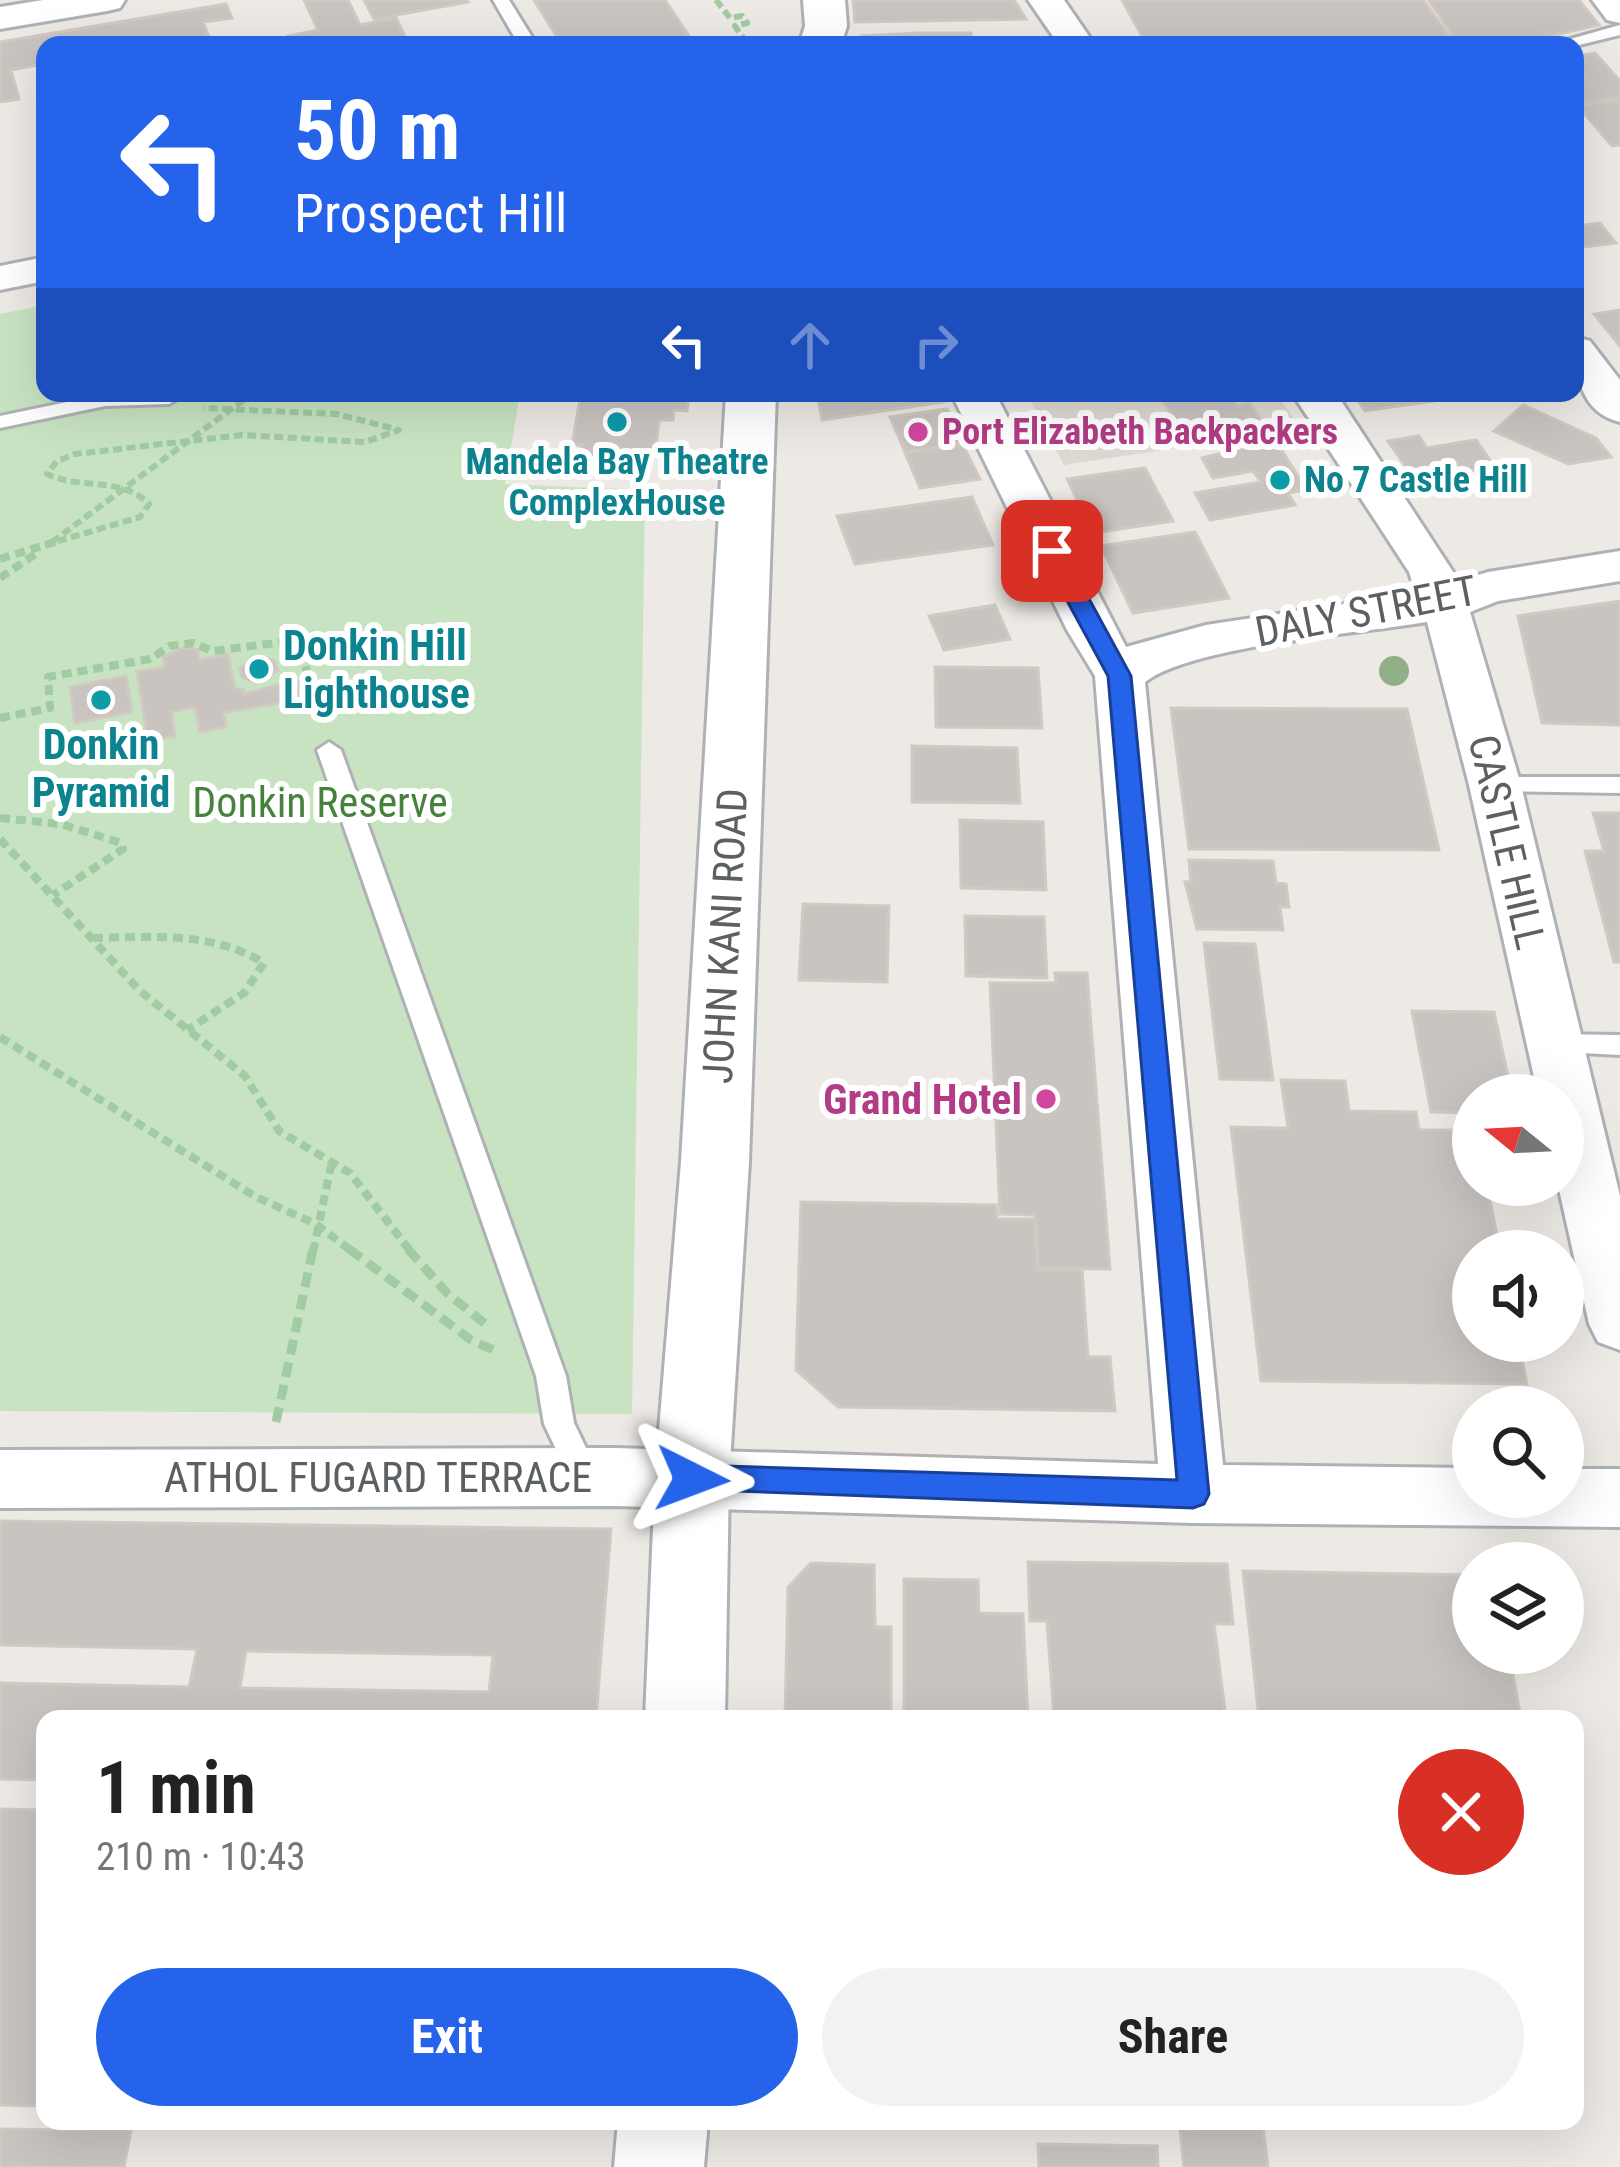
<!DOCTYPE html>
<html lang="en">
<head>
<meta charset="utf-8">
<style>
  body { margin:0; font-family:"Roboto Condensed",sans-serif; background:#f2f2f2; color:#222; height:100vh; display:flex; flex-direction:column; font-size:45px; white-space:nowrap }
  * { box-sizing:border-box; margin:0 }
  p { font-size:39px; color:#767676 }
  .icon { flex:none; width:66px; height:66px; fill:none; stroke:currentColor; stroke-width:2; stroke-linecap:round; stroke-linejoin:round }
  .map { position:relative; flex:1; overflow:hidden }
  .details { position:absolute; left:36px; top:1710px; width:1548px; height:420px; display:flex; flex-direction:column; background:#fff; border-radius:24px; box-shadow:0 12px 48px #0002 }
  .details>* { flex:none }
  .hud { position:absolute; left:36px; top:36px; width:1548px; height:366px; border-radius:24px; box-shadow:0 12px 48px #0002; background:#2563eb; color:#fff; overflow:hidden }
  .needle { width:78px; rotate:288deg }
  .controls { position:absolute; left:1452px; top:1074px; display:grid; gap:24px }
  .controls a { display:grid; place-items:center; width:132px; height:132px; border-radius:50%; background:#fff; box-shadow:0 12px 48px #0002; font-size:60px }
  .pin { position:absolute; display:grid; place-items:center; width:102px; height:102px; color:#fff; margin:-51px; border-radius:24px; box-shadow:0 6px 18px #0006 }
  .me { position:absolute; width:132px; margin:-66px; rotate:93deg; stroke-linejoin:round; filter:drop-shadow(0 0 9px #0008) }
  .turn { display:flex; align-items:center; gap:42px; height:252px; padding:0 60px; font-size:54px }
  .turn .icon { width:156px; height:156px; stroke-width:2.5 }
  .turn b { display:block; font-size:84px; line-height:102px }
  .lanes { display:flex; align-items:center; height:114px; padding:0 60px; background:#0003; justify-content:center; gap:60px; direction:ltr }
  .lanes .off { opacity:.35 }
  .round { display:grid; place-items:center; flex:none; width:126px; height:126px; border-radius:63px; background:#f2f2f2 }
  .overview { display:flex; align-items:center; justify-content:space-between; height:204px; padding:0 60px }
  h1 { font-size:72px; font-weight:700; line-height:90px }
  .cta { display:flex; gap:24px; margin-top:auto; padding:24px 60px }
  .cta a { flex:1; height:138px; border-radius:72px; background:#2563eb; color:#fff; font-size:48px; font-weight:700; line-height:138px; text-align:center }
  .cta a+a { background:#f2f2f2; color:#222 }
  .map>svg:first-child { display:block }
  .education { fill:#ddd9d2 }
  .green { fill:#c8e3c2 }
  .building { fill:#c9c4c0; stroke:#d1cac3; stroke-width:3; fill-rule:evenodd }
  .lines { fill:none; stroke-linecap:round; stroke-linejoin:round }
  .service-casing { stroke:#afb2b5; stroke-width:6 }
  .minor-casing { stroke:#afb2b5; stroke-width:6 }
  .tertiary-casing { stroke:#afb2b5; stroke-width:6 }
  .path-far2 { stroke:#a0cba3; stroke-width:6; stroke-dasharray:9 4.5; stroke-linecap:butt }
  .path-far1 { stroke:#a0cba3; stroke-width:8; stroke-dasharray:10 6; stroke-linecap:butt }
  .path { stroke:#a0cba3; stroke-width:9; stroke-dasharray:15 8; stroke-linecap:butt }
  .service { fill:#fff; fill-rule:evenodd }
  .minor { fill:#fff; fill-rule:evenodd }
  .tertiary { fill:#fff; fill-rule:evenodd }
  .tree { fill:#91b088 }
  .route { fill:#2563eb; stroke:#184099; stroke-width:3 }
  .culture-dot { fill:#0f9aa8; stroke:#fff; stroke-width:4.5 }
  .hotel-dot { fill:#d1479c; stroke:#fff; stroke-width:4.5 }
  .labels { text-anchor:middle; dominant-baseline:central; stroke-width:12; stroke-linejoin:round; paint-order:stroke }
  .far-hotel-label { font-size:36px; font-weight:bold; fill:#b23c85; stroke:#fff; text-anchor:start }
  .far-culture-label { font-size:36px; font-weight:bold; fill:#0d838f; stroke:#fff }
  .street-label { font-size:42px; fill:#5c6063; stroke:#fff }
  .culture-label { font-size:42px; font-weight:bold; fill:#0d838f; stroke:#fff; text-anchor:start }
  .park-label { font-size:42px; fill:#46823c; stroke:#fff }
  .hotel-label { font-size:42px; font-weight:bold; fill:#b23c85; stroke:#fff; text-anchor:end }
</style>
</head>
<body>
<div class="map">
<svg width="1620" height="2167" viewBox="0 0 1620 2167">
  <rect width="100%" height="100%" fill="#ede9e4"/>
  <path class="education" d="M 1027,393 L 1276,393 L 1301,429 L 1064,465 Z"/>
  <path class="green" d="M 45,305 L 45,393 L 520,393 L 505,484 L 645,490 L 632,1414 L 0,1411 L 0,314 Z"/>
  <path class="building" d="M 304,0 L 348,0 L 360,25 L 396,18 L 409,45 L 292,45 L 288,36 L 318,30 Z
    M 364,0 L 466,0 L 468,2 L 374,19 Z
    M 534,0 L 665,0 L 695,45 L 562,45 Z
    M 853,0 L 1014,0 L 1026,19 L 855,22 Z
    M 1122,0 L 1423,0 L 1456,45 L 1147,45 Z
    M 1428,0 L 1579,0 L 1599,25 L 1508,45 L 1460,45 Z
    M 226,4 L 232,18 L 203,22 L 212,45 L 45,45 L 45,70 L 43,64 L 11,70 L 19,99 L 0,102 L 0,42 Z
    M 917,33 L 919,45 L 861,45 L 862,36 Z
    M 917,33 L 971,33 L 973,45 L 919,45 Z
    M 1595,53 L 1620,81 L 1620,98 L 1575,104 L 1575,56 Z
    M 1620,100 L 1620,145 L 1612,146 L 1577,105 Z
    M 1600,223 L 1616,243 L 1575,248 L 1575,226 Z
    M 1620,310 L 1620,346 L 1594,314 Z
    M 564,393 L 689,393 L 687,411 L 674,410 L 673,420 L 659,420 L 655,456 L 581,454 L 582,445 L 572,445 L 580,399 L 563,399 Z
    M 817,393 L 939,393 L 943,402 L 822,420 Z
    M 1159,393 L 1229,393 L 1237,406 L 1250,403 L 1261,421 L 1182,433 Z
    M 1353,393 L 1443,393 L 1447,399 L 1365,411 Z
    M 1523,405 L 1596,438 L 1611,457 L 1568,464 L 1494,431 Z
    M 947,409 L 963,443 L 905,452 L 890,417 Z
    M 1419,436 L 1427,448 L 1476,440 L 1495,467 L 1414,479 L 1388,441 Z
    M 1275,440 L 1307,490 L 1288,493 L 1295,505 L 1210,520 L 1195,493 L 1261,482 L 1253,471 L 1213,478 L 1202,458 Z
    M 963,445 L 980,479 L 920,488 L 905,453 Z
    M 1145,468 L 1173,521 L 1093,533 L 1067,479 Z
    M 972,497 L 993,545 L 855,564 L 837,516 Z
    M 1195,532 L 1229,598 L 1133,613 L 1101,546 Z
    M 1620,601 L 1620,725 L 1542,723 L 1518,616 Z
    M 995,605 L 1010,639 L 944,650 L 929,616 Z
    M 185,647 L 198,650 L 199,660 L 228,654 L 235,690 L 243,689 L 244,694 L 300,679 L 305,698 L 224,713 L 226,727 L 200,732 L 195,707 L 171,712 L 175,736 L 148,741 L 137,672 L 165,667 L 163,657 Z
    M 262,657 L 275,661 L 278,670 L 255,682 L 242,677 L 240,668 Z
    M 935,667 L 1038,668 L 1042,728 L 936,727 Z
    M 126,676 L 132,712 L 75,723 L 70,687 Z
    M 1171,708 L 1407,709 L 1439,850 L 1189,849 Z
    M 912,746 L 1017,748 L 1020,803 L 912,802 Z
    M 1593,813 L 1620,813 L 1620,962 L 1614,962 L 1585,851 L 1604,851 Z
    M 960,820 L 1043,822 L 1046,890 L 961,888 Z
    M 1189,860 L 1273,861 L 1276,883 L 1286,884 L 1289,907 L 1280,907 L 1283,930 L 1197,929 L 1185,882 L 1191,882 Z
    M 803,904 L 889,906 L 887,982 L 799,980 Z
    M 965,916 L 1044,917 L 1047,978 L 966,976 Z
    M 1204,943 L 1255,944 L 1273,1080 L 1220,1079 Z
    M 1055,973 L 1087,973 L 1110,1269 L 1038,1268 L 1035,1215 L 1000,1214 L 990,983 L 1056,983 Z
    M 1412,1011 L 1494,1012 L 1512,1095 L 1473,1095 L 1473,1113 L 1431,1112 Z
    M 1281,1080 L 1345,1081 L 1349,1111 L 1416,1112 L 1419,1130 L 1473,1130 L 1473,1185 L 1487,1185 L 1500,1251 L 1473,1251 L 1473,1341 L 1518,1341 L 1527,1384 L 1261,1381 L 1231,1127 L 1288,1128 Z
    M 801,1202 L 996,1205 L 997,1219 L 1035,1219 L 1038,1270 L 1082,1270 L 1088,1357 L 1110,1357 L 1115,1411 L 838,1407 L 796,1370 Z
    M 0,1521 L 611,1529 L 596,1719 L 45,1719 L 45,1780 L 0,1779 L 0,1683 L 189,1687 L 197,1649 L 0,1645 ZM 246,1651 L 493,1655 L 489,1692 L 240,1688 Z
    M 1028,1562 L 1227,1564 L 1233,1624 L 1214,1624 L 1226,1719 L 1054,1719 L 1047,1621 L 1030,1621 Z
    M 811,1563 L 874,1565 L 875,1627 L 891,1627 L 891,1719 L 785,1719 L 788,1587 Z
    M 1243,1571 L 1473,1575 L 1473,1653 L 1509,1653 L 1521,1719 L 1259,1719 Z
    M 904,1579 L 978,1580 L 979,1613 L 1023,1614 L 1028,1719 L 904,1719 Z
    M 0,1809 L 45,1810 L 45,2106 L 0,2105 Z
    M 1263,2127 L 1268,2167 L 1184,2167 L 1180,2129 Z
    M 0,2129 L 131,2131 L 124,2167 L 0,2167 Z
    M 1038,2144 L 1157,2146 L 1158,2167 L 1039,2167 Z"/>
  <g class="lines">
    <g class="service-casing">
      <path id="service" d="M 493,0 L 509,0 L 537,45 L 519,45 Z
        M 1620,25 L 1620,35 L 1575,46 L 1549,45 Z
        M 110,393 L 174,393 L 179,398 L 169,404 L 105,406 L 0,428 L 0,416 Z
        M 329,742 L 341,750 L 566,1376 L 574,1423 L 600,1477 L 596,1487 L 585,1491 L 574,1487 L 544,1424 L 536,1376 L 317,750 Z
        M 1495,777 L 1620,777 L 1620,793 L 1486,791 L 1483,785 L 1486,779 Z
        M 1554,1034 L 1620,1035 L 1620,1055 L 1545,1051 L 1541,1044 Z"/>
    </g>
    <g class="minor-casing">
      <path id="minor" d="M 43,0 L 125,0 L 120,8 L 107,11 L 0,29 L 0,7 Z
        M 1028,0 L 1064,0 L 1095,45 L 1059,45 Z
        M 1592,0 L 1620,0 L 1620,23 L 1607,20 Z
        M 45,257 L 45,281 L 0,290 L 0,266 Z
        M 1575,337 L 1590,341 L 1620,380 L 1620,422 C 1579,412 1575,372 1575,337 Z
        M 951,393 L 995,393 L 1126,647 L 1206,625 L 1416,593 L 1409,572 L 1292,393 L 1336,393 L 1459,581 L 1488,572 L 1620,551 L 1620,581 L 1498,601 L 1470,612 L 1521,785 L 1620,1196 L 1620,1350 L 1598,1342 L 1589,1324 L 1558,1185 L 1563,1185 L 1563,1095 L 1538,1095 L 1469,785 L 1427,622 C 1361,633 1191,646 1145,682 L 1223,1465 L 1473,1468 L 1473,1497 L 1563,1497 L 1563,1469 L 1620,1469 L 1620,1527 L 1193,1523 L 615,1506 L 0,1508 L 0,1450 L 615,1448 L 1158,1464 L 1095,676 L 1067,630 Z"/>
    </g>
    <g class="tertiary-casing">
      <path id="tertiary" d="M 803,0 L 845,0 L 847,26 L 841,45 L 799,45 L 805,26 Z
        M 726,393 L 776,393 L 749,1162 L 729,1479 L 725,1719 L 645,1719 L 655,1479 L 681,1162 Z
        M 618,2121 L 708,2121 L 704,2167 L 614,2167 Z"/>
    </g>
    <path class="path-far2" d="M 716,0 L 730,18 L 742,16 L 747,23 L 735,26 L 748,45
      M 52,542 L 253,393
      M 45,545 L 140,517 L 149,504 C 121,476 81,490 47,474 L 57,461 L 75,454 L 242,435 L 365,442 L 399,430 L 337,414 L 203,408"/>
    <path class="path-far1" d="M 0,559 L 55,542
      M 0,578 L 40,551
      M 0,718 L 50,708 L 48,677 L 150,659 L 170,646 L 193,643 L 213,651 L 299,640 L 319,720
      M 0,818 L 61,824 L 121,843 L 123,849 L 53,895
      M 0,839 L 139,990 L 245,1076 L 279,1131 L 350,1173 L 411,1252
      M 93,938 C 152,937 212,931 264,963 L 244,993 L 187,1030
      M 0,1037 L 256,1197 L 316,1224 L 353,1252
      M 313,1252 L 331,1166"/>
    <path class="path" d="M 349,1249 L 471,1340 L 500,1353
      M 408,1249 L 447,1293 L 488,1326
      M 276,1422 L 313,1249"/>
    <use href="#service" class="service"/>
    <use href="#minor" class="minor"/>
    <use href="#tertiary" class="tertiary"/>
  </g>
  <circle class="tree" cx="1394" cy="671" r="15"/>
  <path class="route" d="M 1052,544 L 1063,551 L 1131,676 L 1209,1494 L 1204,1504 L 1193,1508 L 681,1489 L 677,1479 L 681,1469 L 692,1465 L 1177,1480 L 1108,676 L 1040,551 Z"/>
  <g class="culture-dot">
    <circle cx="617" cy="422" r="12"/>
    <circle cx="1280" cy="480" r="12"/>
    <circle cx="259" cy="669" r="12"/>
    <circle cx="101" cy="700" r="12"/>
  </g>
  <g class="hotel-dot">
    <circle cx="918" cy="432" r="12"/>
    <circle cx="1046" cy="1099" r="12"/>
  </g>
  <g class="labels">
    <g class="far-hotel-label">
      <text x="942" y="432">Port Elizabeth Backpackers</text>
    </g>
    <g class="far-culture-label">
      <text x="617" y="462">Mandela Bay Theatre<tspan x="617" dy="41">ComplexHouse</tspan></text>
      <text x="1304" y="480" text-anchor="start">No 7 Castle Hill</text>
    </g>
    <g class="street-label">
      <text transform="translate(1366 611) rotate(-11)">DALY STREET</text>
      <text transform="translate(1507 842) rotate(77)">CASTLE HILL</text>
      <text transform="translate(725 936) rotate(-87)">JOHN KANI ROAD</text>
      <text x="378" y="1477">ATHOL FUGARD TERRACE</text>
    </g>
    <g class="culture-label">
      <text x="283" y="645">Donkin Hill<tspan x="283" dy="48">Lighthouse</tspan></text>
      <text x="101" y="744" text-anchor="middle">Donkin<tspan x="101" dy="48">Pyramid</tspan></text>
    </g>
    <g class="park-label">
      <text x="320" y="802">Donkin Reserve</text>
    </g>
    <g class="hotel-label">
      <text x="1022" y="1099">Grand Hotel</text>
    </g>
  </g>
</svg>
<div class="controls">
<a><svg class="needle" viewBox="-14 -14 28 28"><path d="M0-13l5 13h-10z" fill="#e53935"/><path d="M0 13l5-13h-10z" fill="#767676"/></svg></a>
<a><svg class="icon" aria-label="sound" viewBox="0 0 24 24"><path d="M4 9h4l5-4v14l-5-4H4zM17 9q2 3 0 6"/></svg></a>
<a><svg class="icon" aria-label="search" viewBox="0 0 24 24"><circle cx="10" cy="10" r="6"/><path d="M15 15l6 6"/></svg></a>
<a><svg class="icon" aria-label="layers" viewBox="0 0 24 24"><path d="M12 4l9 5-9 5-9-5zM3 14l9 5 9-5"/></svg></a>
</div>
<div class="pin" style="left:1052px;top:551px;background:#d93025"><svg class="icon" aria-label="arrive" viewBox="0 0 24 24"><path d="M6 21V4h12l-3 4 3 4H6"/></svg></div>
<svg class="me" style="left:692px;top:1479px" viewBox="-20 -20 40 40"><path d="M0-17L14 15 0 8-14 15z" fill="#2563eb" stroke="#fff" stroke-width="4"/></svg>
<div class="hud">
<div class="turn"><svg class="icon" aria-label="left" viewBox="0 0 24 24"><path d="M17 20v-9H6M10 6l-5 5 5 5"/></svg><div><b>50 m</b>Prospect Hill</div></div>
<div class="lanes"><svg class="icon" aria-label="left" viewBox="0 0 24 24"><path d="M17 20v-9H6M10 6l-5 5 5 5"/></svg><svg class="icon off" aria-label="ahead" viewBox="0 0 24 24"><path d="M12 20V5M6 11l6-6 6 6"/></svg><svg class="icon off" aria-label="right" viewBox="0 0 24 24"><path d="M7 20v-9h11M14 6l5 5-5 5"/></svg></div>
</div>
<section class="details">
<div class="overview"><div><h1>1 min</h1><p>210 m · 10:43</p></div><a class="round" style="background:#d93025;color:#fff"><svg class="icon" aria-label="close" viewBox="0 0 24 24"><path d="M6 6l12 12M18 6L6 18"/></svg></a></div>
<div class="cta"><a>Exit</a><a>Share</a></div>
</section>
</div>
</body>
</html>
